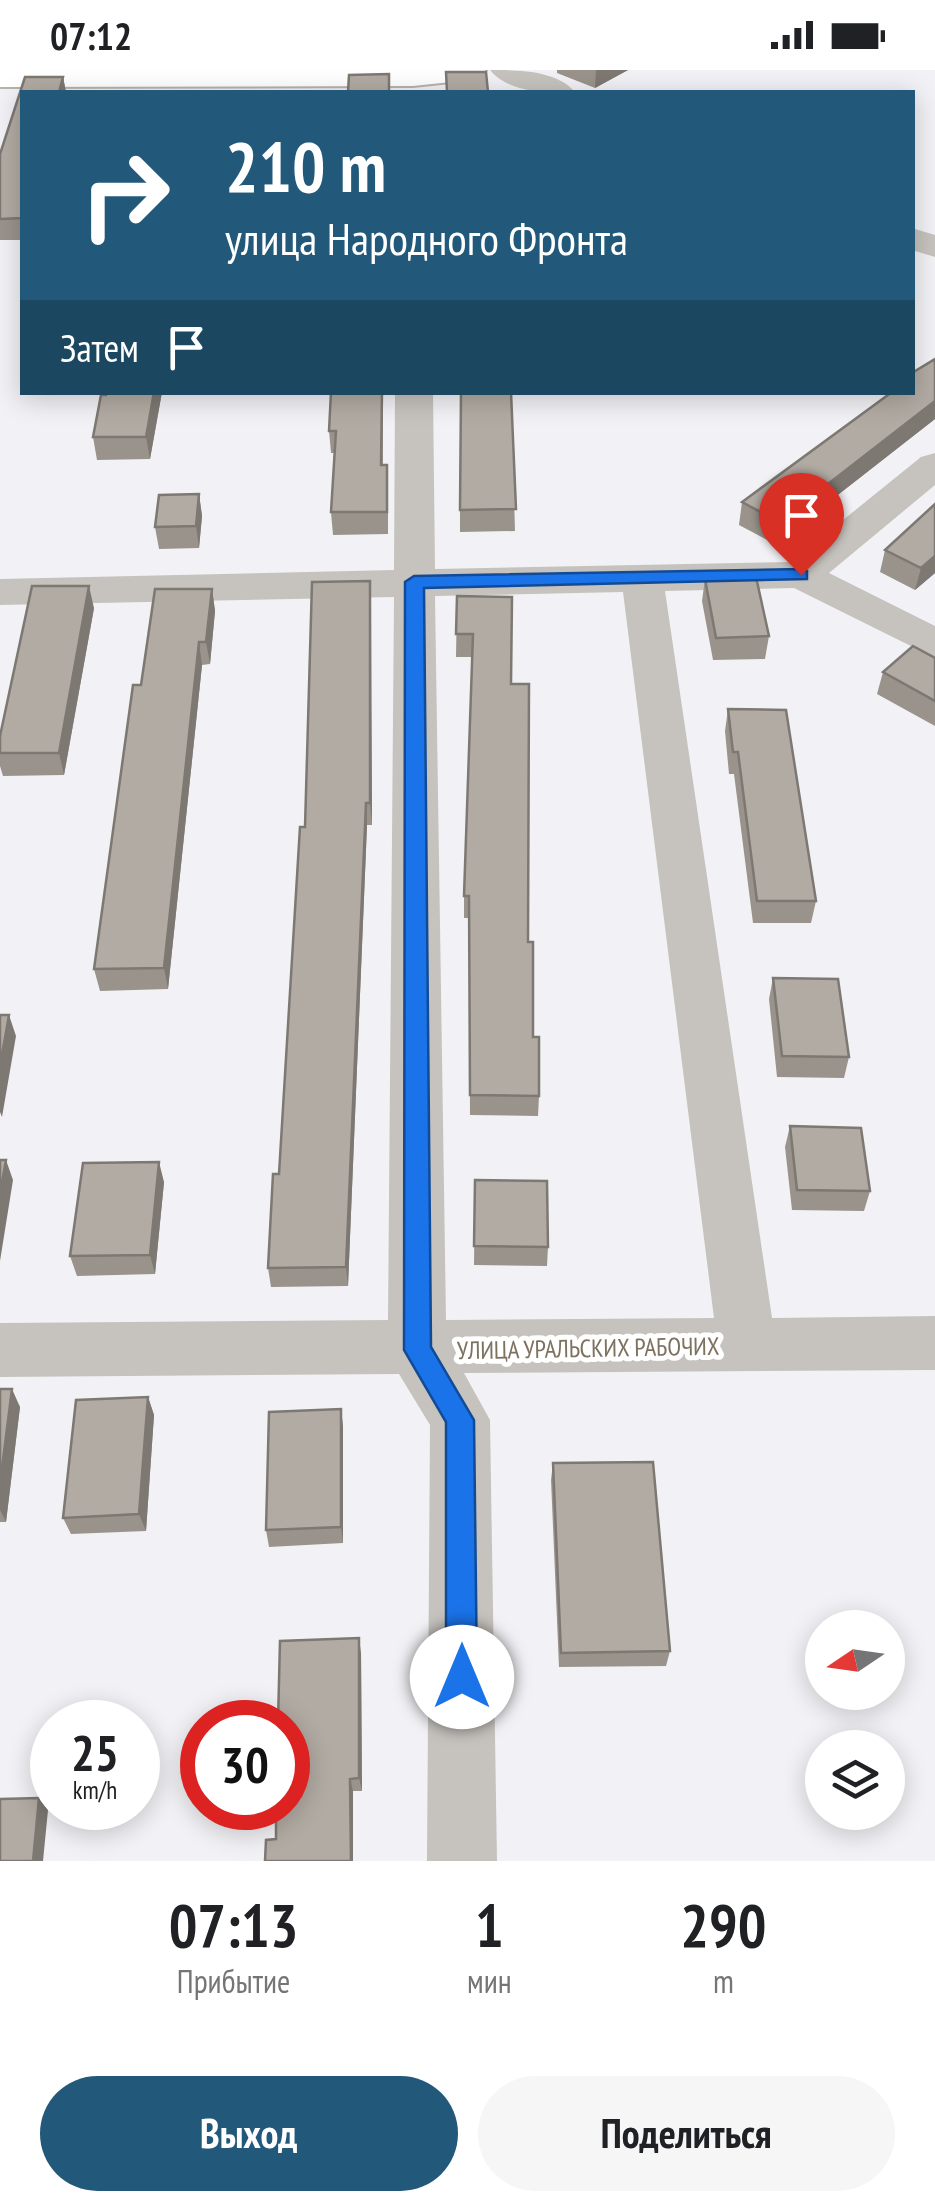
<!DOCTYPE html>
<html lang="ru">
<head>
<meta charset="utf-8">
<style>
  body { margin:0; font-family:"PT Sans Narrow",sans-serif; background:#f6f6f6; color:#202124; height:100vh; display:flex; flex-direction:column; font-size:38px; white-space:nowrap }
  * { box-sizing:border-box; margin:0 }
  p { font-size:32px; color:#757577 }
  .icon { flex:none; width:55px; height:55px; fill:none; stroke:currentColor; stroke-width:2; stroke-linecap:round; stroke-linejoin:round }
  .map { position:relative; height:1791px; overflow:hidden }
  .sheet { display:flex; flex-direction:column; background:#fff; flex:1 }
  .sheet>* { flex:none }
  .top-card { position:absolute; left:20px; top:20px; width:895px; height:305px; border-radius:0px; box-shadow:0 5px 25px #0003; background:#22597a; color:#fff; overflow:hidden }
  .needle { width:65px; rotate:257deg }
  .tools { position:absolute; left:805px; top:1540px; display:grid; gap:20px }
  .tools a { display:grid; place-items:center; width:100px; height:100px; border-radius:50%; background:#fff; box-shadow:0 5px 25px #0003; font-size:50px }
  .speed { position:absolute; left:30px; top:1630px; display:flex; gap:20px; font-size:50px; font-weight:700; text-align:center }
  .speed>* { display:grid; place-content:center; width:130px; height:130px; border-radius:50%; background:#fff; box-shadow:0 5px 25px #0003; line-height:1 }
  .speed small { font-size:25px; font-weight:400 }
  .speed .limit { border:15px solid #d22; background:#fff; color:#111 }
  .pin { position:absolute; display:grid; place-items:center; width:85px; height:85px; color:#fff; margin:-102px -42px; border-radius:50% 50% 50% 0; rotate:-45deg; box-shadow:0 0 10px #0007 }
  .pin .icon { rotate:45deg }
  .me { position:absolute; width:110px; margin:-55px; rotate:0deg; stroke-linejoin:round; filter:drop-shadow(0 0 8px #0008) }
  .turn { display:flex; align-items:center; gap:35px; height:210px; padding:0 40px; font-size:45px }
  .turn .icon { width:130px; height:130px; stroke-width:2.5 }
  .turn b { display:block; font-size:70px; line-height:85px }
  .then { display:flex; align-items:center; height:95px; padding:0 40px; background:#0003; gap:20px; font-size:38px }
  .eta { display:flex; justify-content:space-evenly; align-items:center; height:170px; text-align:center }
  .eta b { font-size:60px; font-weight:800; line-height:70px }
  .button { display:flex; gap:20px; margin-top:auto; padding:20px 40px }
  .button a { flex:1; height:115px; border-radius:60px; background:#22597a; color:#fff; font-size:40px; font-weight:800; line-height:115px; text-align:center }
  .button a+a { background:#f6f6f6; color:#202124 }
  .status { display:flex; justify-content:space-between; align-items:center; height:70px; padding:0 50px; background:#fff; direction:ltr }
  .status svg { height:28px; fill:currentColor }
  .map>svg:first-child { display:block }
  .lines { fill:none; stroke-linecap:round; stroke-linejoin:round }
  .major-casing { stroke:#b7b3ad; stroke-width:4 }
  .minor { fill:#c6c3be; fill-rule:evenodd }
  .major { fill:#fff; fill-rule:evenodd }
  .wall { fill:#99938c }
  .shaded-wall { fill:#7d7872 }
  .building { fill:#b2aba3; stroke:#7d7872; stroke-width:2.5 }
  .route { fill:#1a73e8; stroke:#114b97; stroke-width:2.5 }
  .labels { text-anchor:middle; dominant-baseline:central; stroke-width:10; stroke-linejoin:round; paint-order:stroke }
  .street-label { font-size:25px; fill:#7d7160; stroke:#fff }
</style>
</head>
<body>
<div class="status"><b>07:12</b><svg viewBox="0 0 49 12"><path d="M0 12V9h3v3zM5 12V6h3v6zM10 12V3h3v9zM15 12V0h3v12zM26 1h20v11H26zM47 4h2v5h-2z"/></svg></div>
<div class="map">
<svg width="935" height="1791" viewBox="0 0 935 1791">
  <rect width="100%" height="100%" fill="#f2f2f6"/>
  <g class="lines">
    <g class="major-casing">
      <path id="major" d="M 0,0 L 486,0 L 470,10 L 413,16 L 0,17 Z"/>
    </g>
    <path class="minor" d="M 490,0 C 517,0 557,0 575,22 C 549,24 508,23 490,0 Z
      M 912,158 L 935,165 L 935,187 L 912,180 Z
      M 395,322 L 433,322 L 435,499 L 791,492 L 921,387 L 935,383 L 935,415 L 829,503 L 935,556 L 935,588 L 794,518 L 665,521 L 772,1248 L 935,1246 L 935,1300 L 464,1303 L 490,1350 L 497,1791 L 427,1791 L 430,1355 L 399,1304 L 0,1307 L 0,1253 L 388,1250 L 394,527 L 0,535 L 0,509 L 394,500 ZM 623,522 L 714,1248 L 446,1250 L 435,526 Z"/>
    <use href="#major" class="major"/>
  </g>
  <path class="wall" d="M 557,0 L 628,0 L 595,18 L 557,3 Z
    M 25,7 L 63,7 L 66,22 L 22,22 L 22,170 L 0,170 L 0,84 Z
    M 935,289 L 935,349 L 775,474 L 739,455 L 742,432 L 892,322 Z
    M 162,322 L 150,389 L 97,390 L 93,367 Z
    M 460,322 L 511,322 L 515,461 L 460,462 Z
    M 383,340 L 383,395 L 388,418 L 388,464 L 333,465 L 331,442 L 334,383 L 331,383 L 329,361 Z
    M 199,424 L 202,446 L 199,478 L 159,479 L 155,457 Z
    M 935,434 L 935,503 L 915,520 L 880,502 L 885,480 Z
    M 705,509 L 769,566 L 765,589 L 713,590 L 702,531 Z
    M 370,511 L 372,755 L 367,755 L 348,1216 L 271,1217 L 268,1198 L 279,1104 L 305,757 Z
    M 212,519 L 215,541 L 210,594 L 202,595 L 168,919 L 100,921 L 94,899 L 141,615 Z
    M 457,526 L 511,614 L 533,967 L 539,1026 L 538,1046 L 470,1045 L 469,848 L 464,848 L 464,826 L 472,587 L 456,587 Z
    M 94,538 L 64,705 L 3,706 L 0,696 L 0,666 Z
    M 935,588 L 935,656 L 877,624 L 883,602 Z
    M 728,639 L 816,831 L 811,853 L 753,853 L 734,704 L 729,704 L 725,661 Z
    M 773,908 L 849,987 L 844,1008 L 777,1007 L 769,929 Z
    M 790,1056 L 870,1121 L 864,1141 L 792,1140 L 785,1077 Z
    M 475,1110 L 548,1177 L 547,1196 L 474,1195 Z
    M 164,1112 L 155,1204 L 77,1206 L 70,1186 Z
    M 0,1319 L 20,1337 L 6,1452 L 0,1452 Z
    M 148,1327 L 154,1345 L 146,1461 L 71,1464 L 63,1448 Z
    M 341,1339 L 343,1357 L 343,1473 L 269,1477 L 266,1460 Z
    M 553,1393 L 670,1581 L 666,1596 L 559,1597 L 551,1410 Z
    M 361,1583 L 362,1721 L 353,1721 L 353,1791 L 265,1791 Z"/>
  <path class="shaded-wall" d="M 596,0 L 628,0 L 595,18 Z
    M 63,7 L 66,22 L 59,22 Z
    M 154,322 L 162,322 L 150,389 L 146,367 Z
    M 935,331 L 935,349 L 775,474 L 779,452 Z
    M 199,424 L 202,446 L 199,478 L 196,456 Z
    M 935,486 L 935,503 L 915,520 L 921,498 Z
    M 370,511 L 371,534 L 372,755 L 370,733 Z
    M 89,516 L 94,538 L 64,705 L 59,683 Z
    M 212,519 L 215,541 L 210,594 L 206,572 Z
    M 199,572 L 202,595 L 168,919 L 164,898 Z
    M 366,733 L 367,755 L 348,1216 L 346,1197 Z
    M 9,945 L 16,966 L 2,1047 L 0,1042 L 0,996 Z
    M 6,1090 L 13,1110 L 0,1191 L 0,1124 Z
    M 159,1092 L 164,1112 L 155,1204 L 150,1185 Z
    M 12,1319 L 20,1337 L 6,1452 L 0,1440 L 0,1414 Z
    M 148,1327 L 154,1345 L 146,1461 L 139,1444 Z
    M 341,1339 L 343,1357 L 343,1473 L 341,1457 Z
    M 359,1568 L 361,1583 L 362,1721 L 359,1708 Z
    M 350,1709 L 353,1721 L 353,1791 L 351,1791 Z
    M 39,1728 L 48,1740 L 43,1791 L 33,1791 Z"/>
  <path class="building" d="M 446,2 L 486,2 L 488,22 L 447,22 Z
    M 389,4 L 389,22 L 348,22 L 349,5 Z
    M 25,7 L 63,7 L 59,22 L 22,22 L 22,148 L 0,149 L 0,84 Z
    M 935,289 L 935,331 L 779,452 L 742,432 L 892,322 L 912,322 L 912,303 Z
    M 107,322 L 154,322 L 146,367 L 93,367 L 101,325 L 106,325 Z
    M 331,322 L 382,322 L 381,395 L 387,395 L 387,442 L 331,442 L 336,361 L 329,361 Z
    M 461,322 L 511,322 L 516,439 L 460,440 Z
    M 199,424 L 196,456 L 155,457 L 159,425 Z
    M 935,434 L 935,486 L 921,498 L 885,480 Z
    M 756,507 L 769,566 L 716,568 L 705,509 Z
    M 370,511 L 370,733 L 366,733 L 346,1197 L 268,1198 L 273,1104 L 279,1104 L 300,757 L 305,757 L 312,512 Z
    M 32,516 L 89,516 L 59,683 L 0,683 L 0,666 Z
    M 155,519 L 212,519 L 206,572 L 199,572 L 164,898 L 94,899 L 133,615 L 141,615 Z
    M 457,526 L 512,527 L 511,614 L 529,614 L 528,872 L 533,872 L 533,967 L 539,967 L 539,1026 L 470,1025 L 469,826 L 464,826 L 473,564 L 456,564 Z
    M 913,576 L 935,588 L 935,631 L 883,602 Z
    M 728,639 L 786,640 L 816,831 L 757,831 L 738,682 L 733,682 Z
    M 773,908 L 838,909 L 849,987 L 782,986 Z
    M 0,945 L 9,945 L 0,996 Z
    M 790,1056 L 861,1058 L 870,1121 L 797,1120 Z
    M 0,1090 L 6,1090 L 0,1124 Z
    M 159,1092 L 150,1185 L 70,1186 L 83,1093 Z
    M 475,1110 L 547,1111 L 548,1177 L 474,1176 Z
    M 0,1319 L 12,1319 L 0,1414 Z
    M 148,1327 L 139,1444 L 63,1448 L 76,1330 Z
    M 341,1339 L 341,1457 L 266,1460 L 269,1342 Z
    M 653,1392 L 670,1581 L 561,1583 L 553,1393 Z
    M 359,1568 L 359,1708 L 350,1709 L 351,1791 L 265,1791 L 266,1770 L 276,1769 L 276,1738 L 288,1738 L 288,1652 L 278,1652 L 280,1571 Z
    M 39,1728 L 33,1791 L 0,1791 L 0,1729 Z"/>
  <path class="route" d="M 801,499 L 807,501 L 807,509 L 424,518 L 431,1277 L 474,1350 L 477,1607 L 472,1618 L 462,1622 L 451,1618 L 446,1607 L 446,1352 L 404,1280 L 405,512 L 414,506 Z"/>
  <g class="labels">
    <g class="street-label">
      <text transform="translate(588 1278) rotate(-1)">УЛИЦА УРАЛЬСКИХ РАБОЧИХ</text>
    </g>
  </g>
</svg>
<div class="tools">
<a><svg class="needle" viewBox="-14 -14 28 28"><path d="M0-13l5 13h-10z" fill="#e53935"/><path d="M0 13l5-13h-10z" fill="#757577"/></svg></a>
<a><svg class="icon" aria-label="layers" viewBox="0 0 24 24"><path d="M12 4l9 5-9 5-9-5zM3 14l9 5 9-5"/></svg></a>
</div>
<div class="speed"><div>25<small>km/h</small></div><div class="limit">30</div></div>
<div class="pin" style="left:801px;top:505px;background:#d93025"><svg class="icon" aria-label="arrive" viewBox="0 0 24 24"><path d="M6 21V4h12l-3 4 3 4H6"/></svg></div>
<svg class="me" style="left:462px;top:1607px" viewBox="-20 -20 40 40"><circle r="19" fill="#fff"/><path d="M0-13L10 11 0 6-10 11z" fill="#1a73e8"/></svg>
<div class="top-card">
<div class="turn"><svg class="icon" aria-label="right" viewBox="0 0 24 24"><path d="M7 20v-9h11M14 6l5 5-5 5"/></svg><div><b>210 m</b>улица Народного Фронта</div></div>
<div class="then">Затем<svg class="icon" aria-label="arrive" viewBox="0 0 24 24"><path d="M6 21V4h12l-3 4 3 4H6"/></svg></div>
</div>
</div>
<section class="sheet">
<div class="eta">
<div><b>07:13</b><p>Прибытие</p></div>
<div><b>1</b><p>мин</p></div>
<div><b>290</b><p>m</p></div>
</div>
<div class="button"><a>Выход</a><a>Поделиться</a></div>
</section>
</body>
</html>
